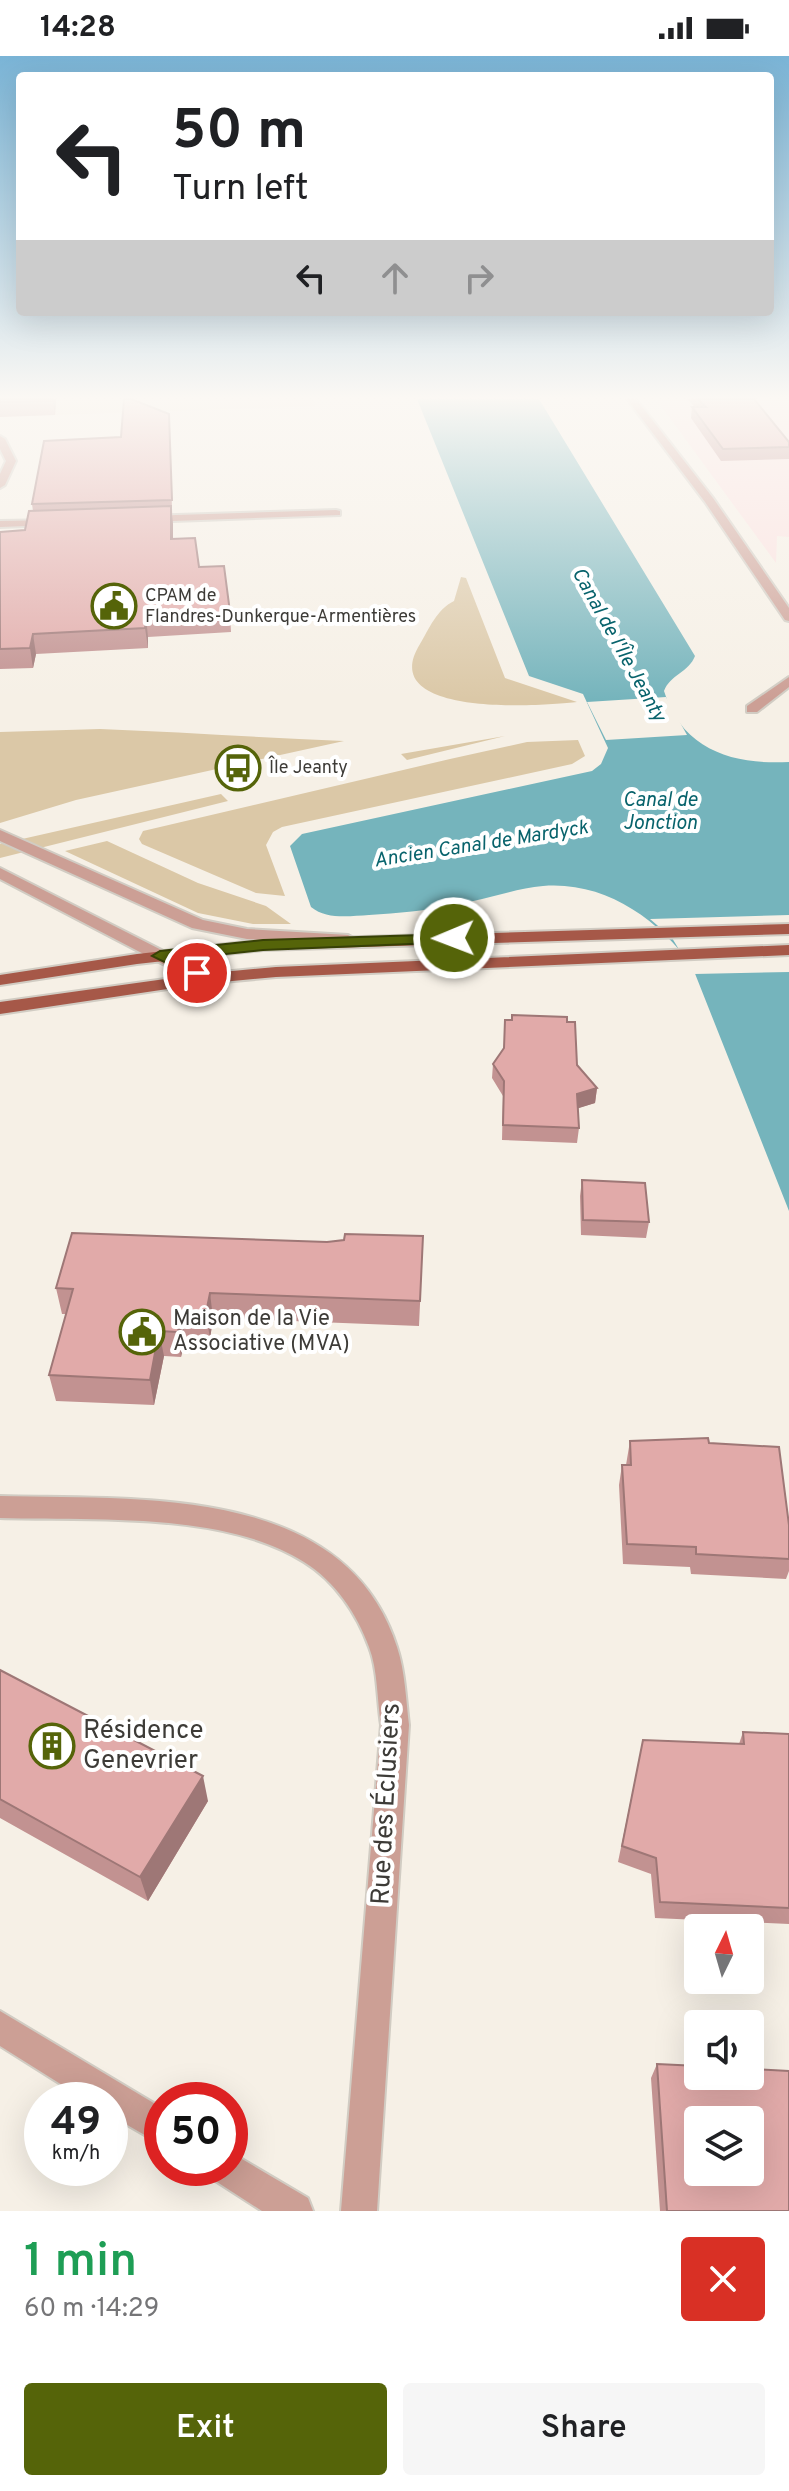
<!DOCTYPE html>
<html lang="en">
<head>
<meta charset="utf-8">
<style>
  body { margin:0; font-family:Overpass,sans-serif; background:#f6f6f6; color:#202124; height:100vh; display:flex; flex-direction:column; font-size:30px; white-space:nowrap }
  * { box-sizing:border-box; margin:0 }
  p { font-size:26px; color:#757577 }
  .icon { flex:none; width:44px; height:44px; fill:none; stroke:currentColor; stroke-width:2; stroke-linecap:round; stroke-linejoin:round }
  .map { position:relative; height:2155px; overflow:hidden }
  .side { display:flex; flex-direction:column; background:#fff; flex:1 }
  .side>* { flex:none }
  .guide { position:absolute; left:16px; top:16px; width:758px; height:244px; border-radius:8px; box-shadow:0 8px 32px #0002; background:#fff; color:#202124; overflow:hidden }
  .needle { width:52px; rotate:5deg }
  .fabs { position:absolute; left:684px; top:1858px; display:grid; gap:16px }
  .fabs a { display:grid; place-items:center; width:80px; height:80px; border-radius:8px; background:#fff; box-shadow:0 8px 32px #0002; font-size:40px }
  .speed { position:absolute; left:24px; top:2026px; display:flex; gap:16px; font-size:40px; font-weight:700; text-align:center }
  .speed>* { display:grid; place-content:center; width:104px; height:104px; border-radius:50%; background:#fff; box-shadow:0 8px 32px #0002; line-height:1 }
  .speed small { font-size:20px; font-weight:400 }
  .speed .limit { border:12px solid #d22; background:#fff; color:#111 }
  .pin { position:absolute; display:grid; place-items:center; width:68px; height:68px; color:#fff; margin:-34px; border:4px solid #fff; border-radius:50%; box-shadow:0 2px 8px #0007 }
  .me { position:absolute; width:88px; margin:-44px; rotate:269deg; stroke-linejoin:round; filter:drop-shadow(0 0 6px #0008) }
  .turn { display:flex; align-items:center; gap:28px; height:168px; padding:0 24px; font-size:36px }
  .turn .icon { width:104px; height:104px; stroke-width:2.5 }
  .turn b { display:block; font-size:56px; line-height:68px }
  .lanes { display:flex; align-items:center; height:76px; padding:0 24px; background:#0003; justify-content:center; gap:40px; direction:ltr }
  .lanes .off { opacity:.35 }
  .round { display:grid; place-items:center; flex:none; width:84px; height:84px; border-radius:8px; background:#f6f6f6 }
  .head { display:flex; align-items:center; justify-content:space-between; height:136px; padding:0 24px }
  h1 { font-size:48px; font-weight:600; line-height:60px; color:#1e9e55 }
  .action { display:flex; gap:16px; margin-top:auto; padding:16px 24px }
  .action a { flex:1; height:92px; border-radius:8px; background:#556409; color:#fff; font-size:32px; font-weight:600; line-height:92px; text-align:center }
  .action a+a { background:#f6f6f6; color:#202124 }
  .status { display:flex; justify-content:space-between; align-items:center; height:56px; padding:0 40px; background:#fff; direction:ltr }
  .status svg { height:22px; fill:currentColor }
  .map>svg:first-child { display:block }
  .commercial { fill:#fbe0df }
  .built { fill:#f0e6d5 }
  .green { fill:#dbc8a7 }
  .water { fill:#75b4bc }
  .pier { fill:#f6f0e6 }
  .lines { fill:none; stroke-linecap:round; stroke-linejoin:round }
  .minor-casing { stroke:#d1ccc3; stroke-width:4 }
  .major-casing { stroke:#d1ccc3; stroke-width:4 }
  .minor { fill:#cc9f95; fill-rule:evenodd }
  .major { fill:#a65848; fill-rule:evenodd }
  .wall { fill:#c29291 }
  .shaded-wall { fill:#9e7776 }
  .building { fill:#e1aaa9; stroke:#9e7776; stroke-width:2; fill-rule:evenodd }
  .route { fill:#556409; stroke:#374106; stroke-width:2 }
  .labels { text-anchor:middle; dominant-baseline:central; stroke-width:8; stroke-linejoin:round; paint-order:stroke }
  .far-poi-label { font-size:18px; fill:#3d3b37; stroke:#fff; text-anchor:start }
  .far-water-label { font-size:20px; font-style:italic; fill:#08636c; stroke:#fff }
  .poi-label { font-size:22px; fill:#3d3b37; stroke:#fff; text-anchor:start }
  .near-poi-label { font-size:26px; fill:#3d3b37; stroke:#fff; text-anchor:start }
  .near-street-label { font-size:26px; fill:#3d3b37; stroke:#fff }
</style>
</head>
<body>
<div class="status"><b>14:28</b><svg viewBox="0 0 49 12"><path d="M0 12V9h3v3zM5 12V6h3v6zM10 12V3h3v9zM15 12V0h3v12zM26 1h20v11H26zM47 4h2v5h-2z"/></svg></div>
<div class="map">
<svg width="789" height="2155" viewBox="0 0 789 2155">
  <rect width="100%" height="100%" fill="#f6f0e6"/>
  <path class="commercial" d="M 656,343 L 789,343 L 789,481 L 777,480 L 776,507 Z"/>
  <path class="built" d="M 0,343 L 313,343 L 315,350 L 0,361 Z"/>
  <path class="green" d="M 461,521 L 466,522 L 505,622 L 577,646 C 542,650 374,662 420,588 C 429,573 437,553 454,545 Z
    M 100,673 C 182,676 263,682 344,685 L 76,744 L 0,767 L 0,676 Z
    M 505,680 L 407,704 L 401,698 Z
    M 578,684 L 585,700 L 572,708 L 282,771 L 273,776 L 266,789 L 285,840 L 256,837 L 142,788 L 139,783 L 143,775 L 450,703 L 527,686 Z
    M 221,738 L 228,745 L 0,802 L 0,788 Z
    M 107,785 L 198,827 L 266,850 L 291,868 L 253,868 L 198,857 L 65,795 Z"/>
  <path class="water" d="M 417,343 L 539,343 L 695,600 C 689,616 670,619 664,635 C 682,694 733,709 789,706 L 789,1155 L 692,910 C 658,863 605,825 543,830 C 513,833 484,844 454,849 C 426,855 398,857 369,859 C 350,860 327,864 311,851 L 290,790 L 302,778 L 592,715 L 601,708 L 608,692 L 583,638 L 529,620 Z"/>
  <path class="pier" d="M 666,641 L 687,679 L 606,684 L 587,646 Z
    M 789,859 L 789,916 L 694,918 L 672,882 L 650,863 Z"/>
  <g class="lines">
    <g class="minor-casing">
      <path id="minor" d="M 627,343 L 636,343 L 713,442 L 789,552 L 789,565 L 785,564 L 705,446 Z
        M 0,380 L 5,383 L 16,405 L 5,429 L 0,432 L 0,418 L 6,405 L 0,393 Z
        M 336,454 L 340,455 L 340,459 L 145,466 L 139,463 L 145,460 Z
        M 57,464 L 57,468 L 53,469 L 0,471 L 0,465 Z
        M 789,621 L 789,631 L 757,656 L 747,656 L 747,650 Z
        M 0,774 L 203,864 L 247,873 L 348,879 L 357,884 L 348,889 L 247,883 L 192,872 L 0,785 Z
        M 0,812 L 193,910 L 231,917 L 234,921 L 225,926 L 182,918 L 0,823 Z
        M 0,1440 C 137,1444 345,1427 397,1591 C 405,1615 406,1644 409,1669 L 377,2155 L 341,2155 L 381,1669 C 377,1645 378,1614 369,1591 C 357,1558 335,1525 304,1506 C 224,1455 92,1465 0,1462 Z
        M 0,1955 L 162,2052 L 162,2089 L 110,2059 L 110,2044 L 86,2044 L 0,1990 Z
        M 230,2096 L 308,2142 L 313,2155 L 262,2155 L 214,2124 L 208,2112 L 230,2112 Z"/>
    </g>
    <g class="major-casing">
      <path id="major" d="M 789,868 L 789,878 L 263,894 L 137,908 L 0,929 L 0,919 L 137,898 L 263,884 Z
        M 789,889 L 789,899 L 276,921 L 201,928 L 0,958 L 0,946 L 201,918 L 276,911 Z"/>
    </g>
    <use href="#minor" class="minor"/>
    <use href="#major" class="major"/>
  </g>
  <path class="wall" d="M 0,343 L 56,343 L 55,359 L 0,361 Z
    M 124,343 L 149,343 L 133,343 L 169,358 L 173,483 L 199,511 L 230,556 L 231,576 L 148,581 L 148,592 L 36,598 L 33,612 L 0,613 L 0,476 L 25,474 L 33,455 L 32,448 L 121,381 Z
    M 687,343 L 754,343 L 789,386 L 789,403 L 721,405 L 691,362 L 692,351 L 695,351 Z
    M 505,964 L 577,1009 L 597,1032 L 595,1047 L 578,1052 L 579,1072 L 577,1087 L 502,1084 L 503,1040 L 492,1022 L 493,1008 L 504,992 Z
    M 582,1124 L 649,1166 L 646,1182 L 581,1179 L 580,1140 Z
    M 422,1205 L 419,1270 L 213,1262 L 210,1283 L 185,1282 L 181,1301 L 164,1300 L 154,1349 L 56,1345 L 49,1319 L 66,1258 L 62,1258 L 56,1232 Z
    M 630,1385 L 709,1387 L 789,1503 L 789,1515 L 786,1523 L 691,1518 L 690,1511 L 623,1508 L 619,1429 L 622,1409 L 626,1409 Z
    M 0,1614 L 208,1745 L 148,1845 L 0,1762 Z
    M 743,1676 L 789,1678 L 789,1868 L 655,1862 L 651,1818 L 618,1806 L 643,1684 L 739,1688 Z
    M 657,2008 L 789,2155 L 660,2155 L 651,2022 Z"/>
  <path class="shaded-wall" d="M 53,343 L 56,343 L 55,359 Z
    M 171,450 L 173,468 L 173,501 L 171,483 Z
    M 146,561 L 148,581 L 148,592 L 145,572 Z
    M 33,578 L 36,598 L 33,612 L 30,592 Z
    M 597,1032 L 595,1047 L 576,1053 L 577,1038 Z
    M 210,1237 L 213,1262 L 210,1283 L 206,1257 Z
    M 181,1256 L 185,1282 L 181,1301 L 178,1276 Z
    M 159,1275 L 164,1300 L 154,1349 L 150,1324 Z
    M 203,1720 L 208,1745 L 148,1845 L 140,1821 Z"/>
  <path class="building" d="M 0,343 L 53,343 L 53,345 L 0,346 Z
    M 124,343 L 131,343 L 169,358 L 172,444 L 32,448 L 44,385 L 121,381 Z
    M 698,343 L 754,343 L 789,386 L 789,391 L 723,393 L 692,351 L 706,351 Z
    M 171,450 L 171,483 L 195,482 L 199,511 L 224,510 L 230,556 L 146,561 L 145,572 L 33,578 L 30,592 L 0,593 L 0,476 L 25,474 L 29,455 Z
    M 512,959 L 567,961 L 567,966 L 575,966 L 577,1009 L 597,1032 L 577,1038 L 579,1072 L 503,1069 L 504,1025 L 493,1008 L 504,992 L 505,964 L 512,964 Z
    M 582,1124 L 645,1127 L 649,1166 L 583,1164 Z
    M 72,1177 L 327,1186 L 344,1184 L 345,1178 L 423,1180 L 420,1245 L 210,1237 L 206,1257 L 181,1256 L 178,1276 L 159,1275 L 150,1324 L 49,1319 L 73,1233 L 56,1232 Z
    M 708,1382 L 709,1387 L 779,1391 L 789,1469 L 789,1503 L 696,1498 L 696,1491 L 627,1488 L 622,1409 L 631,1409 L 630,1385 Z
    M 0,1614 L 203,1720 L 140,1821 L 0,1743 Z
    M 743,1676 L 789,1678 L 789,1852 L 660,1846 L 656,1802 L 622,1790 L 643,1684 L 744,1688 Z
    M 657,2008 L 698,2010 L 698,2020 L 750,2020 L 750,2013 L 789,2015 L 789,2155 L 667,2155 ZM 698,2064 L 750,2064 L 750,2116 L 698,2116 Z"/>
  <linearGradient id="sky" x2="0" y2="1"><stop stop-color="#7ab4d6"/><stop offset="0.53" stop-color="#fbf8f4"/><stop offset="1" stop-color="#fbf8f4" stop-opacity="0"/></linearGradient>
  <rect width="789" height="644" fill="url(#sky)"/>
  <path class="route" d="M 454,878 L 459,879 L 459,886 L 263,894 L 179,903 L 203,913 L 205,917 L 197,922 L 152,900 L 160,895 L 263,884 Z"/>
  <defs>
    <g id="civic-ring" transform="scale(2.3)"><circle r="9.5" fill="#fff" stroke="#556409" stroke-width="1.5"/><path d="M-.6-6.5H3V-4.5H.6V-3L4-1V1h2V6H-6V1h2V-1L-.6-3ZM-1.2 2.5V6h2.4V2.5Z" fill="#556409"/></g>
    <g id="bus-ring" transform="scale(2.3)"><circle r="9.5" fill="#fff" stroke="#556409" stroke-width="1.5"/><path d="M-5-6H5V4H4V6H2V4H-2V6H-4V4H-5ZM-3.5-4V0h7V-4ZM-3.5 1.2v1.5H-2V1.2ZM2 1.2v1.5H3.5V1.2Z" fill="#556409"/></g>
    <g id="building-ring" transform="scale(2.3)"><circle r="9.5" fill="#fff" stroke="#556409" stroke-width="1.5"/><path d="M-4-6H4V6H1V3H-1V6H-4ZM-2.5-4.3h1.7v1.8h-1.7ZM.8-4.3h1.7v1.8H.8ZM-2.5-1h1.7V.8h-1.7ZM.8-1h1.7V.8H.8Z" fill="#556409"/></g>
  </defs>
  <g fill-rule="evenodd">
    <use href="#civic-ring" x="114" y="550"/>
    <use href="#bus-ring" x="238" y="712"/>
    <use href="#civic-ring" x="142" y="1276"/>
    <use href="#building-ring" x="52" y="1690"/>
  </g>
  <g class="labels">
    <g class="far-poi-label">
      <text x="145" y="540">CPAM de<tspan x="145" dy="21">Flandres-Dunkerque-Armentières</tspan></text>
      <text x="269" y="712">Île Jeanty</text>
    </g>
    <g class="far-water-label">
      <text transform="translate(618 589) rotate(61)">Canal de l'Île Jeanty</text>
      <text x="660" y="745">Canal de<tspan x="660" dy="23">Jonction</tspan></text>
      <text transform="translate(481 789) rotate(-9)">Ancien Canal de Mardyck</text>
    </g>
    <g class="poi-label">
      <text x="173" y="1263">Maison de la Vie<tspan x="173" dy="25">Associative (MVA)</tspan></text>
    </g>
    <g class="near-poi-label">
      <text x="83" y="1675">Résidence<tspan x="83" dy="30">Genevrier</tspan></text>
    </g>
    <g class="near-street-label">
      <text transform="translate(387 1748) rotate(-87)">Rue des Éclusiers</text>
    </g>
  </g>
</svg>
<div class="fabs">
<a><svg class="needle" viewBox="-14 -14 28 28"><path d="M0-13l5 13h-10z" fill="#e53935"/><path d="M0 13l5-13h-10z" fill="#757577"/></svg></a>
<a><svg class="icon" aria-label="sound" viewBox="0 0 24 24"><path d="M4 9h4l5-4v14l-5-4H4zM17 9q2 3 0 6"/></svg></a>
<a><svg class="icon" aria-label="layers" viewBox="0 0 24 24"><path d="M12 4l9 5-9 5-9-5zM3 14l9 5 9-5"/></svg></a>
</div>
<div class="speed"><div>49<small>km/h</small></div><div class="limit">50</div></div>
<div class="pin" style="left:197px;top:917px;background:#d93025"><svg class="icon" aria-label="arrive" viewBox="0 0 24 24"><path d="M6 21V4h12l-3 4 3 4H6"/></svg></div>
<svg class="me" style="left:454px;top:882px" viewBox="-20 -20 40 40"><circle r="17" fill="#556409" stroke="#fff" stroke-width="3"/><path d="M0-11L8 9 0 5-8 9z" fill="#fff"/></svg>
<div class="guide">
<div class="turn"><svg class="icon" aria-label="left" viewBox="0 0 24 24"><path d="M17 20v-9H6M10 6l-5 5 5 5"/></svg><div><b>50 m</b>Turn left</div></div>
<div class="lanes"><svg class="icon" aria-label="left" viewBox="0 0 24 24"><path d="M17 20v-9H6M10 6l-5 5 5 5"/></svg><svg class="icon off" aria-label="ahead" viewBox="0 0 24 24"><path d="M12 20V5M6 11l6-6 6 6"/></svg><svg class="icon off" aria-label="right" viewBox="0 0 24 24"><path d="M7 20v-9h11M14 6l5 5-5 5"/></svg></div>
</div>
</div>
<section class="side">
<div class="head"><div><h1>1 min</h1><p>60 m · 14:29</p></div><a class="round" style="background:#d93025;color:#fff"><svg class="icon" aria-label="close" viewBox="0 0 24 24"><path d="M6 6l12 12M18 6L6 18"/></svg></a></div>
<div class="action"><a>Exit</a><a>Share</a></div>
</section>
</body>
</html>
